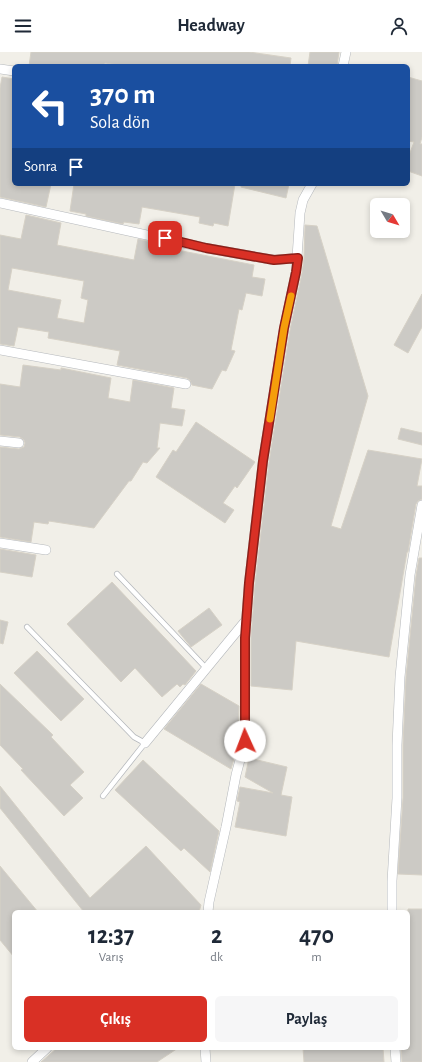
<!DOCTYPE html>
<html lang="tr">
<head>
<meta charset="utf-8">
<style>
  body { margin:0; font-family:"Alegreya Sans",sans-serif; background:#f6f6f7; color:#1f2937; height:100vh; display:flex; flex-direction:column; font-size:15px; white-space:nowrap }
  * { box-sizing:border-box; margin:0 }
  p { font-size:13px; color:#747a83 }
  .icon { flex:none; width:22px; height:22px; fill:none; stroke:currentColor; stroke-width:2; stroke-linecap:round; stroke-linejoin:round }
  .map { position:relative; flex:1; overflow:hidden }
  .panel { position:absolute; left:12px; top:858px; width:398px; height:140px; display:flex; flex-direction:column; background:#fff; border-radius:6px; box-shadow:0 2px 6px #0003 }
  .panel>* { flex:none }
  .banner { position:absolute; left:12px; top:12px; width:398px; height:122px; border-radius:6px; box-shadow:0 2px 6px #0003; background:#1a4fa0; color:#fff; overflow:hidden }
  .needle { width:26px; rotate:128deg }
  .tools { position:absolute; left:370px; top:146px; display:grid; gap:8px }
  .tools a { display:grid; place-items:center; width:40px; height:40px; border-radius:6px; background:#fff; box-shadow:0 2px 6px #0003; font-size:20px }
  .pin { position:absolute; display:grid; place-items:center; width:34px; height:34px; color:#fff; margin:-17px; border-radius:8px; box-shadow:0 2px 6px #0006 }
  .me { position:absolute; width:44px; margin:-22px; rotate:358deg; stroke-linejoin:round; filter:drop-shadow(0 0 3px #0008) }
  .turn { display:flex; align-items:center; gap:14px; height:84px; padding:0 12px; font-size:18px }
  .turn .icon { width:52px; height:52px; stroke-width:2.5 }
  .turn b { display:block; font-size:28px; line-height:34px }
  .then { display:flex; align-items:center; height:38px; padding:0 12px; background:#0003; gap:8px; font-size:15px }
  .eta { display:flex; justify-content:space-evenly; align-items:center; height:68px; text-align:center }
  .eta b { font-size:24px; font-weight:600; line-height:28px }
  .action { display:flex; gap:8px; margin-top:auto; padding:8px 12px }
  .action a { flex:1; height:46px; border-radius:6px; background:#d93025; color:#fff; font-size:16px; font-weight:600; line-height:46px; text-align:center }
  .action a+a { background:#f6f6f7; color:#1f2937 }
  header { display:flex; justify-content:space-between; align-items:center; height:52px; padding:0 12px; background:#fff; font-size:18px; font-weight:600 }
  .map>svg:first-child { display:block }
  .building { fill:#cccac5; stroke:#d6d1c6; fill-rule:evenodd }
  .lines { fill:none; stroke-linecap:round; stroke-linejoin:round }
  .lane-casing { stroke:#b5b8bc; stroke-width:6 }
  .street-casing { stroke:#b5b8bc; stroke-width:10 }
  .lane { stroke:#fff; stroke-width:4.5 }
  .street { stroke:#fff; stroke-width:9 }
  .route-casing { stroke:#8d1f18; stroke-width:10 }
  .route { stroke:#d93025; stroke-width:7 }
  .slow { stroke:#f59e0b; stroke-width:7 }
</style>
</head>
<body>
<header><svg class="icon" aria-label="menu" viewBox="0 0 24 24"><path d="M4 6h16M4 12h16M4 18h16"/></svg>Headway<svg class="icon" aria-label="person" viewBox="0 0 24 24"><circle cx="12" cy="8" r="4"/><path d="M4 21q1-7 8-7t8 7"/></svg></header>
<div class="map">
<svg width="422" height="1010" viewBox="0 0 422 1010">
  <rect width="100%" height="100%" fill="#f1efe8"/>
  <path class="building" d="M 31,0 L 249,0 L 291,6 L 290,14 L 124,14 L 105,11 L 104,14 L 29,14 Z
    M 310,0 L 339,0 L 337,14 L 308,14 Z
    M 2,25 L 14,27 L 14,132 L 51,132 L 46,155 L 0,145 L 0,36 Z
    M 408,25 L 422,29 L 422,85 L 420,92 L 422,92 L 422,124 L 408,119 L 408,106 L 414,90 L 408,89 Z
    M 74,132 L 235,132 L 228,174 L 214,171 L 213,174 L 199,171 L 200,165 L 142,155 L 139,172 L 124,170 L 123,172 L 86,164 L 86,162 L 70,159 Z
    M 241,132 L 289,132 L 286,146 L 241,135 Z
    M 26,163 L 61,171 L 57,193 L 134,208 L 138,187 L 172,195 L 172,197 L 254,213 L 252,225 L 265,227 L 262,244 L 246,241 L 242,258 L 239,257 L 231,298 L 235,299 L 226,319 L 222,318 L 212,337 L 192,333 L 190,328 L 187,326 L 117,313 L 120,299 L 48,286 L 49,280 L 18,275 L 14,294 L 0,292 L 0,183 L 21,187 ZM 12,216 L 84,229 L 81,246 L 88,248 L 84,271 L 57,266 L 61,248 L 8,238 Z
    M 305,173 L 317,174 L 368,344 L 331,474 L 341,477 L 368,398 L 422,407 L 417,434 L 422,434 L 422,447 L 418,449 L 416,452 L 408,500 L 407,500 L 389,605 L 296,589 L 292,638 L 251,634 L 251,586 L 255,532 L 269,410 L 290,278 L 302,221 L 304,206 Z
    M 422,242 L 422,275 L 408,301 L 394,293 Z
    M 23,313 L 61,318 L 61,316 L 111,326 L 108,346 L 130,350 L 133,328 L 174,336 L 171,356 L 185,358 L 182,374 L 160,371 L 157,396 L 160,396 L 147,411 L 143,410 L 131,429 L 129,429 L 94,476 L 49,469 L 48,472 L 34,470 L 31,490 L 0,485 L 0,395 L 19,397 L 24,395 L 25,391 L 24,388 L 20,385 L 0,383 L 0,332 L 20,335 Z
    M 196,370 L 255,410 L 237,436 L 235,434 L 223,451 L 234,458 L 225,471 L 156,425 L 173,398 L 176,400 Z
    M 401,376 L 422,381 L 422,393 L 398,387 Z
    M 0,497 L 36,503 L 32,525 L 0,520 Z
    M 419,506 L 422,506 L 422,823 L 398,822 L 403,746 L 403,693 L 406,625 L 416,524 Z
    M 112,530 L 196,619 L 185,633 L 183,632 L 180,635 L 177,632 L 162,645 L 135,616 L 121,630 L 67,572 Z
    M 209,556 L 222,573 L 191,595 L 178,579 Z
    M 0,568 L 8,570 L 3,592 L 0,591 Z
    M 37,599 L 84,647 L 61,669 L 14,621 Z
    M 0,632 L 53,683 L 51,685 L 84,720 L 70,733 L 83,746 L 64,764 L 21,718 L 23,717 L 0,693 Z
    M 201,632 L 239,654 L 238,693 L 231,717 L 164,677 Z
    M 249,706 L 287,715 L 281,743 L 292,745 L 286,784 L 235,775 L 240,750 L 237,749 L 240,735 L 273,741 L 245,725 Z
    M 143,708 L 219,779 L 210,820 L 184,796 L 181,799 L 115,738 Z
    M 0,734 L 90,846 L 146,794 L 201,853 L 199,860 L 84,860 L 0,756 Z
    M 0,814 L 38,860 L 14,860 L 14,905 L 0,888 Z
    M 408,857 L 422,857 L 422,1010 L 402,1010 L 401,996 L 408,996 Z
    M 57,996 L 178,996 L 157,1010 L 41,1010 Z
    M 303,996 L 383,996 L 384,1010 L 304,1010 Z"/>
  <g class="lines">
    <g class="lane-casing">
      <path id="lane" d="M 117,522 L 206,616
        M 27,575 L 134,685 L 145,691 L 103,744"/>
    </g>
    <g class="street-casing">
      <path id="street" d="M 343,14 L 346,0
        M 0,17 L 14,19
        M 0,151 L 206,196 L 274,208 L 298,206
        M 0,298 L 186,332
        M 0,389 L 19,391
        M 0,491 L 46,498
        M 145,691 L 247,567
        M 208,860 L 209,850 L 226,775 L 236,723 L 245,689 L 245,586 L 249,531 L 263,409 L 284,277 L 296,220 L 300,161 L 303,148 L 312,132
        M 392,860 L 392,829 L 397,746 L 397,693 L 400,625 L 410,523 L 422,453
        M 205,996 L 206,1010
        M 395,996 L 396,1010
        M 32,1010 L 47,996"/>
    </g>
    <use href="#lane" class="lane"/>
    <use href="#street" class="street"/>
  </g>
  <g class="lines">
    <g class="route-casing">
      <path id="route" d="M 165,186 L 206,196 L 274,208 L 298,206 L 296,220 L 284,276 L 263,409 L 249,531 L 245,586 L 245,689"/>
    </g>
    <use href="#route" class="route"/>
    <path class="slow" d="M 270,367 L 284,276 L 291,244"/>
  </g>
</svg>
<div class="tools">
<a><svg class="needle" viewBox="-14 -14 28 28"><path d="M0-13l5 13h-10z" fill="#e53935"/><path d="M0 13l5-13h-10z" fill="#747a83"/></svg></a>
</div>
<div class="pin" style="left:165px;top:186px;background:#d93025"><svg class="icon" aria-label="arrive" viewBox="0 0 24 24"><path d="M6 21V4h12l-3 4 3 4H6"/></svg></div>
<svg class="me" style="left:245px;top:689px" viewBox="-20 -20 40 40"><circle r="19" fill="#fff"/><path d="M0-13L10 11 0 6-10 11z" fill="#d93025"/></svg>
<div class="banner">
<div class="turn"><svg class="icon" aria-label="left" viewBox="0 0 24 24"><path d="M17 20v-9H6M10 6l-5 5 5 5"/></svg><div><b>370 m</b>Sola dön</div></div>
<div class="then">Sonra<svg class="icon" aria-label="arrive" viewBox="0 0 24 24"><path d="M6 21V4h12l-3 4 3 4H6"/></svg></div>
</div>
<section class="panel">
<div class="eta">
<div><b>12:37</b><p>Varış</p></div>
<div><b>2</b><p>dk</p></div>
<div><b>470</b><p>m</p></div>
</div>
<div class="action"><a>Çıkış</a><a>Paylaş</a></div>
</section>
</div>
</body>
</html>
